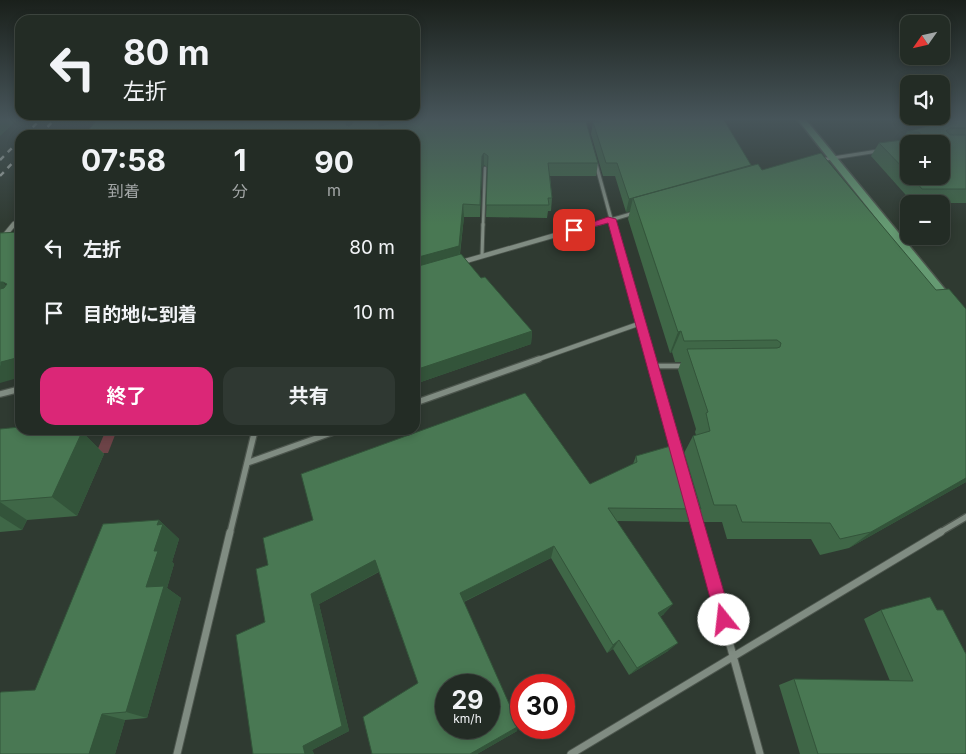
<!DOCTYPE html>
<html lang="ja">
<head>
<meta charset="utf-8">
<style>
  body { margin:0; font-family:Inter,"Noto Sans JP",sans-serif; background:#2f3832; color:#f1f3f6; height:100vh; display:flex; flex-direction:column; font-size:19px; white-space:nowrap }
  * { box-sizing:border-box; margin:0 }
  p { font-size:16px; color:#a3a7a7 }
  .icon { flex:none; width:28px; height:28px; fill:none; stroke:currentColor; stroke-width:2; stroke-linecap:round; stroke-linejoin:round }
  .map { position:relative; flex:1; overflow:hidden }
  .panel { position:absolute; left:15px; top:130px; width:405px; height:305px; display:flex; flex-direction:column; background:#232c25; border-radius:15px; box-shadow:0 2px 8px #0003,0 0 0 1px #404842 }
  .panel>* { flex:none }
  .banner { position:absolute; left:15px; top:15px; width:405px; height:105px; border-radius:15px; box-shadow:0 2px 8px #0003,0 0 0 1px #404842; background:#232c25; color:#f1f3f6; overflow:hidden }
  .needle { width:32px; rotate:236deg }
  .buttons { position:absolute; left:900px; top:15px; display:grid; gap:10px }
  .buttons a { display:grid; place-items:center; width:50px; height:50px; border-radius:10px; background:#232c25; box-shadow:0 2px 8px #0003,0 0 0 1px #404842; font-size:25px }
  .speed { position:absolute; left:435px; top:674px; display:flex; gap:10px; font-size:25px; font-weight:700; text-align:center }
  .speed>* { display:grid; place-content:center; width:65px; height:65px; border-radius:50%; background:#232c25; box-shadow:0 2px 8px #0003,0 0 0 1px #404842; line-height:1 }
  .speed small { font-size:12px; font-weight:400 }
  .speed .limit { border:8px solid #d22; background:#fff; color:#111 }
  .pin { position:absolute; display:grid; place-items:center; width:42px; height:42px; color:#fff; margin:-21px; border-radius:10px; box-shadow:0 2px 8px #0006 }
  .me { position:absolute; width:55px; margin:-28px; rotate:344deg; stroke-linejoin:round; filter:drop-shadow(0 0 4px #0008) }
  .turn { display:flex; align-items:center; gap:18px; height:105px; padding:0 25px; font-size:22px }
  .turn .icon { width:65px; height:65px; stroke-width:2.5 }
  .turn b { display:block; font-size:35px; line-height:42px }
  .eta { display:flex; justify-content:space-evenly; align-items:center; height:85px; text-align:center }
  .eta b { font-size:30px; font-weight:700; line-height:35px }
  .primary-button { display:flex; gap:10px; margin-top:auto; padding:10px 25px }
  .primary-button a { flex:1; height:58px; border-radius:15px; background:#db2777; color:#fff; font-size:20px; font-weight:700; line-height:58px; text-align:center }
  .primary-button a+a { background:#2f3832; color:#f1f3f6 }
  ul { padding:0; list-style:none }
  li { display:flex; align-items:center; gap:15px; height:65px; padding:0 25px }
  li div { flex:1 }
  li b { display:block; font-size:19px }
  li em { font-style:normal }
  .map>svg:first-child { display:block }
  .green { fill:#6c4347 }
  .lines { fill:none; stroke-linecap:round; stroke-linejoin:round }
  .lane-far2-casing { stroke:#4c554d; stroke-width:4.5 }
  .lane-far1-casing { stroke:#4c554d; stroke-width:5 }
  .lane-casing { stroke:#4c554d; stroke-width:7 }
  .street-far3-casing { stroke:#4c554d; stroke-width:5 }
  .street-far2-casing { stroke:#4c554d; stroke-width:6 }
  .street-far1-casing { stroke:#4c554d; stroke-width:8 }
  .street-casing { stroke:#4c554d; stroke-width:9 }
  .primary-casing { stroke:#4c554d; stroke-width:3 }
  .lane-far2 { stroke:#808c82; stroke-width:2.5 }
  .lane-far1 { stroke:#808c82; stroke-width:3 }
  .lane { stroke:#808c82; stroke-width:4.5 }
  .street-far3 { stroke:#808c82; stroke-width:3 }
  .street-far2 { stroke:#808c82; stroke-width:4.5 }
  .street-far1 { stroke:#808c82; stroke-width:5.5 }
  .street { stroke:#808c82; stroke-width:7 }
  .primary { fill:#659a72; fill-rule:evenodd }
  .rail { stroke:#afb6b0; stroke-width:2.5; stroke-dasharray:5.5 5.5; stroke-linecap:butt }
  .wall { fill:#3f6747; fill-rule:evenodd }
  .shaded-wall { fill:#33543a }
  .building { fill:#497853; stroke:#33543a; fill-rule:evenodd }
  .route { fill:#db2777; stroke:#8e194d }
</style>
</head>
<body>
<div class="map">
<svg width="966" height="754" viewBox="0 0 966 754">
  <rect width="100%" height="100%" fill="#2f3a31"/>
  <path class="green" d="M 106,430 L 117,430 L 108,453 L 96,453 Z"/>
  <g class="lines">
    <g class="lane-far2-casing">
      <path id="lane-far2" d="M 483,226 L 485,168"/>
    </g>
    <g class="lane-far1-casing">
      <path id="lane-far1" d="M 482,256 L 483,224"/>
    </g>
    <g class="lane-casing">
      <path id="lane" d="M 653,366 L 683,366"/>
    </g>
    <g class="street-far3-casing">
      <path id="street-far3" d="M 820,160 L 878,151
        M 596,164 L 613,226
        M 13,226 L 20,217
        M 590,226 L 634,213"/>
    </g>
    <g class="street-far2-casing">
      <path id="street-far2" d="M 613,224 L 651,360
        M 0,241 L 14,224
        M 462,262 L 594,224
        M 536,360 L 641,323"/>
    </g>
    <g class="street-far1-casing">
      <path id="street-far1" d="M 651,359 L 676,450
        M 0,394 L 20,389
        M 415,403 L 539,359
        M 247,463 L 339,430
        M 693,511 L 699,533
        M 230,533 L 255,430
        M 939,533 L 966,517"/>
    </g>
    <g class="street-casing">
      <path id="street" d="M 699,532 L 760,754
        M 177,754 L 230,532
        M 571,754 L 941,532"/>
    </g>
    <g class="primary-casing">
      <path id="primary" d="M 798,120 L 806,120 L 966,315 L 966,327 L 962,326 Z"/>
    </g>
    <use href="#lane-far2" class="lane-far2"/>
    <use href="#lane-far1" class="lane-far1"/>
    <use href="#lane" class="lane"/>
    <use href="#street-far3" class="street-far3"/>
    <use href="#street-far2" class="street-far2"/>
    <use href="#street-far1" class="street-far1"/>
    <use href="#street" class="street"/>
    <use href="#primary" class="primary"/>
    <path class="rail" d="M 25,135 L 40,120
      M 40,135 L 54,120
      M 0,160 L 20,140
      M 0,176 L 20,155"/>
  </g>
  <path class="wall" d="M 595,120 L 724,120 L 751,165 L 966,482 L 849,548 L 820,555 L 811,539 L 727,539 L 722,522 L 702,522 L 699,512 L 692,522 L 617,521 L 664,614 L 660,617 L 668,651 L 629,675 L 613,649 L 607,653 L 551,558 L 464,602 L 517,731 L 477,754 L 372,754 L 418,683 L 379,572 L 319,604 L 349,731 L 312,750 L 314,754 L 253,754 L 265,622 L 256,569 L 590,484 L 633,464 L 636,456 L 684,453 L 693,436 L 696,435 L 695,432 L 696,429 L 678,370 L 681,362 L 675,362 L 672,352 L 670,353 L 628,219 L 630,211 L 626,212 L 615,176 L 603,176 L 591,134 L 593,122 L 596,122 Z
    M 966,120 L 966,203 L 913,203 L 871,156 L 879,143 L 903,140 L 907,132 ZM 909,144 L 941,176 L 909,176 Z
    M 500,122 L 598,163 L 596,176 L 550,176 L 552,198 L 551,211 L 548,211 L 547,218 L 486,217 L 488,168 L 484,165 L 482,168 L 480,217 L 464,217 L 460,254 L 481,278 L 532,331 L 531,344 L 415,384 L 415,135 L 351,125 Z
    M 0,429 L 20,430 L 42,430 L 47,435 L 82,432 L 104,454 L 77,516 L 27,520 L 22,530 L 0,532 Z
    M 159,520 L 179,539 L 172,562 L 174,564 L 167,588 L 181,598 L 147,718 L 125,720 L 115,754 L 35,690 Z
    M 881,610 L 937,610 L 966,754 L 800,754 L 779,685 L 794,679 L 890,681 L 864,619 Z"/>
  <path class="shaded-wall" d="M 0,120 L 17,120 L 0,136 Z
    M 347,120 L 352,120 L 349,135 L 346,125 Z
    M 380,120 L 430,120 L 382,132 L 378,122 Z
    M 484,153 L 484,165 L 482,168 L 480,217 L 482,156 Z
    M 633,198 L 630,211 L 626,212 L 629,199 Z
    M 463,204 L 464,217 L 459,259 L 415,272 L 415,258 Z
    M 0,282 L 3,282 L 15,295 L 0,298 Z
    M 532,331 L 531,344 L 415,384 L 415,370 Z
    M 681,331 L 672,352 L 670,353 L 678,332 Z
    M 20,357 L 20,373 L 15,375 L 14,379 L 0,383 L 0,366 L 1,362 Z
    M 36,430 L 42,430 L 62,448 L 33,435 Z
    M 82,432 L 104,454 L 77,516 L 52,497 Z
    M 966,478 L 966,482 L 849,548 L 871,532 Z
    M 0,502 L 27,520 L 22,530 L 0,516 Z
    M 159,520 L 179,539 L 172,562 L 174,564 L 167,588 L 181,598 L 147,718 L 126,712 L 146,587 L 154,551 L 157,525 Z
    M 554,546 L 551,558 L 461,603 L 460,593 Z
    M 375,560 L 380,571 L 319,604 L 349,731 L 312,750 L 314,754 L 305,754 L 303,746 L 311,594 Z
    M 673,604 L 664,614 L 650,623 L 658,613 Z
    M 619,640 L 613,649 L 607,653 L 613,645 Z
    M 678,643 L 668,651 L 629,675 L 637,668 Z
    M 102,714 L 125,720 L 115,754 L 89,754 Z
    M 519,726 L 517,731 L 477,754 L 470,754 Z"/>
  <path class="building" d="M 97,120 L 347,120 L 346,125 L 349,126 L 352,124 L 353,120 L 380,120 L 378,122 L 379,126 L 412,120 L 500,120 L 500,122 L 586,122 L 598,163 L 548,163 L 552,198 L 548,198 L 549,205 L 486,205 L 488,156 L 484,153 L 482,156 L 480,205 L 463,204 L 459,246 L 415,258 L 415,135 L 84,135 Z
    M 601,120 L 724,120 L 751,165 L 629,199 L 617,163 L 606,163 L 593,122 L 601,122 Z
    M 949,120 L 966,120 L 966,128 L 950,128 L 946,131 L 950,135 L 966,135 L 966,189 L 922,189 L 911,176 L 941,176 L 941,144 L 909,144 L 909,174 L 879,143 L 918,138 L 921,135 L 919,132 L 907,132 Z
    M 821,153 L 936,290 L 949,289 L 966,309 L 966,478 L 871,532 L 840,539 L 830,523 L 742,522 L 736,505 L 714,505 L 693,436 L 710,431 L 706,413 L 708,412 L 687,349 L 777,348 L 780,347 L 781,343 L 777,340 L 684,341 L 681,331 L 678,332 L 633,198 L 758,164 L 762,170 Z
    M 20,232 L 20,357 L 1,362 L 1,366 L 0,366 L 0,289 L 4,288 L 7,284 L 3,282 L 0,282 L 0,233 Z
    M 461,254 L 481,278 L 485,277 L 532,331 L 415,370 L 415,267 Z
    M 525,393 L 590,484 L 637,462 L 636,456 L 681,443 L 701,509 L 608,508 L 673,604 L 658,613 L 678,643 L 637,668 L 619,640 L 613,645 L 554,546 L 460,593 L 519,726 L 470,754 L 372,754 L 363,717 L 418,683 L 375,560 L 311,594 L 342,726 L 303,746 L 305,754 L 253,754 L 236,635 L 265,622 L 256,569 L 268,565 L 263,538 L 313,520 L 301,474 ZM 446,685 L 489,685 L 489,728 L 446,728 Z
    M 20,427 L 20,430 L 36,430 L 33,435 L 82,432 L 52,497 L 0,501 L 0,429 Z
    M 159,520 L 157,525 L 163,524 L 154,551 L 158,551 L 146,587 L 164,586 L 126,712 L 102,714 L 89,754 L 0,754 L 0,693 L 1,692 L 35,690 L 103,524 Z
    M 930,597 L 937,610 L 943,610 L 966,654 L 966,754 L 818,754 L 794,679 L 913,681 L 881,610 Z"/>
  <linearGradient id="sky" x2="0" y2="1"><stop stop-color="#1a201b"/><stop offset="0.53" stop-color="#47555a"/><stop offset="1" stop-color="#47555a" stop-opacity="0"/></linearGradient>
  <rect width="966" height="225" fill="url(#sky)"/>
  <path class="route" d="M 608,217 L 616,219 L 732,620 L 729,625 L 724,628 L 718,625 L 716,620 L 608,223 L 574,232 L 570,230 Z"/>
</svg>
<div class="buttons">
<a><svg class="needle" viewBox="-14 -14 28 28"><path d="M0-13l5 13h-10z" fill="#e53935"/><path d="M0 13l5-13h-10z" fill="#a3a7a7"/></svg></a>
<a><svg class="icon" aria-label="sound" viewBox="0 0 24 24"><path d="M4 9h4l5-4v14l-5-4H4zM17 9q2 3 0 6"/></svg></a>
<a>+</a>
<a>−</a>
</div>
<div class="speed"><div>29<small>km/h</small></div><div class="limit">30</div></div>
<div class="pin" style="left:574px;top:230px;background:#d93025"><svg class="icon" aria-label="arrive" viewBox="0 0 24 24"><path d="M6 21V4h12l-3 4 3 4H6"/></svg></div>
<svg class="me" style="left:724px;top:620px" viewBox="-20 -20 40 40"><circle r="19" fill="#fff"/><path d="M0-13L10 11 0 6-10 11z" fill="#db2777"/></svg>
<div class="banner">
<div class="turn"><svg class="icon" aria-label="left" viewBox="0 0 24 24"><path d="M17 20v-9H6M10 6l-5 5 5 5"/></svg><div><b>80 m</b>左折</div></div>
</div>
<section class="panel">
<div class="eta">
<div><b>07:58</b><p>到着</p></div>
<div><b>1</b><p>分</p></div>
<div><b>90</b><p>m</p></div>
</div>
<ul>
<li><svg class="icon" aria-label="left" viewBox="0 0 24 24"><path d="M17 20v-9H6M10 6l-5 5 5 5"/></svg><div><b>左折</b></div><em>80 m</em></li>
<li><svg class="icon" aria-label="arrive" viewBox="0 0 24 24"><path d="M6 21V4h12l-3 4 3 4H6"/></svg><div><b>目的地に到着</b></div><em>10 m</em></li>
</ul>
<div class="primary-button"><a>終了</a><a>共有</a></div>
</section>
</div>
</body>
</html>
